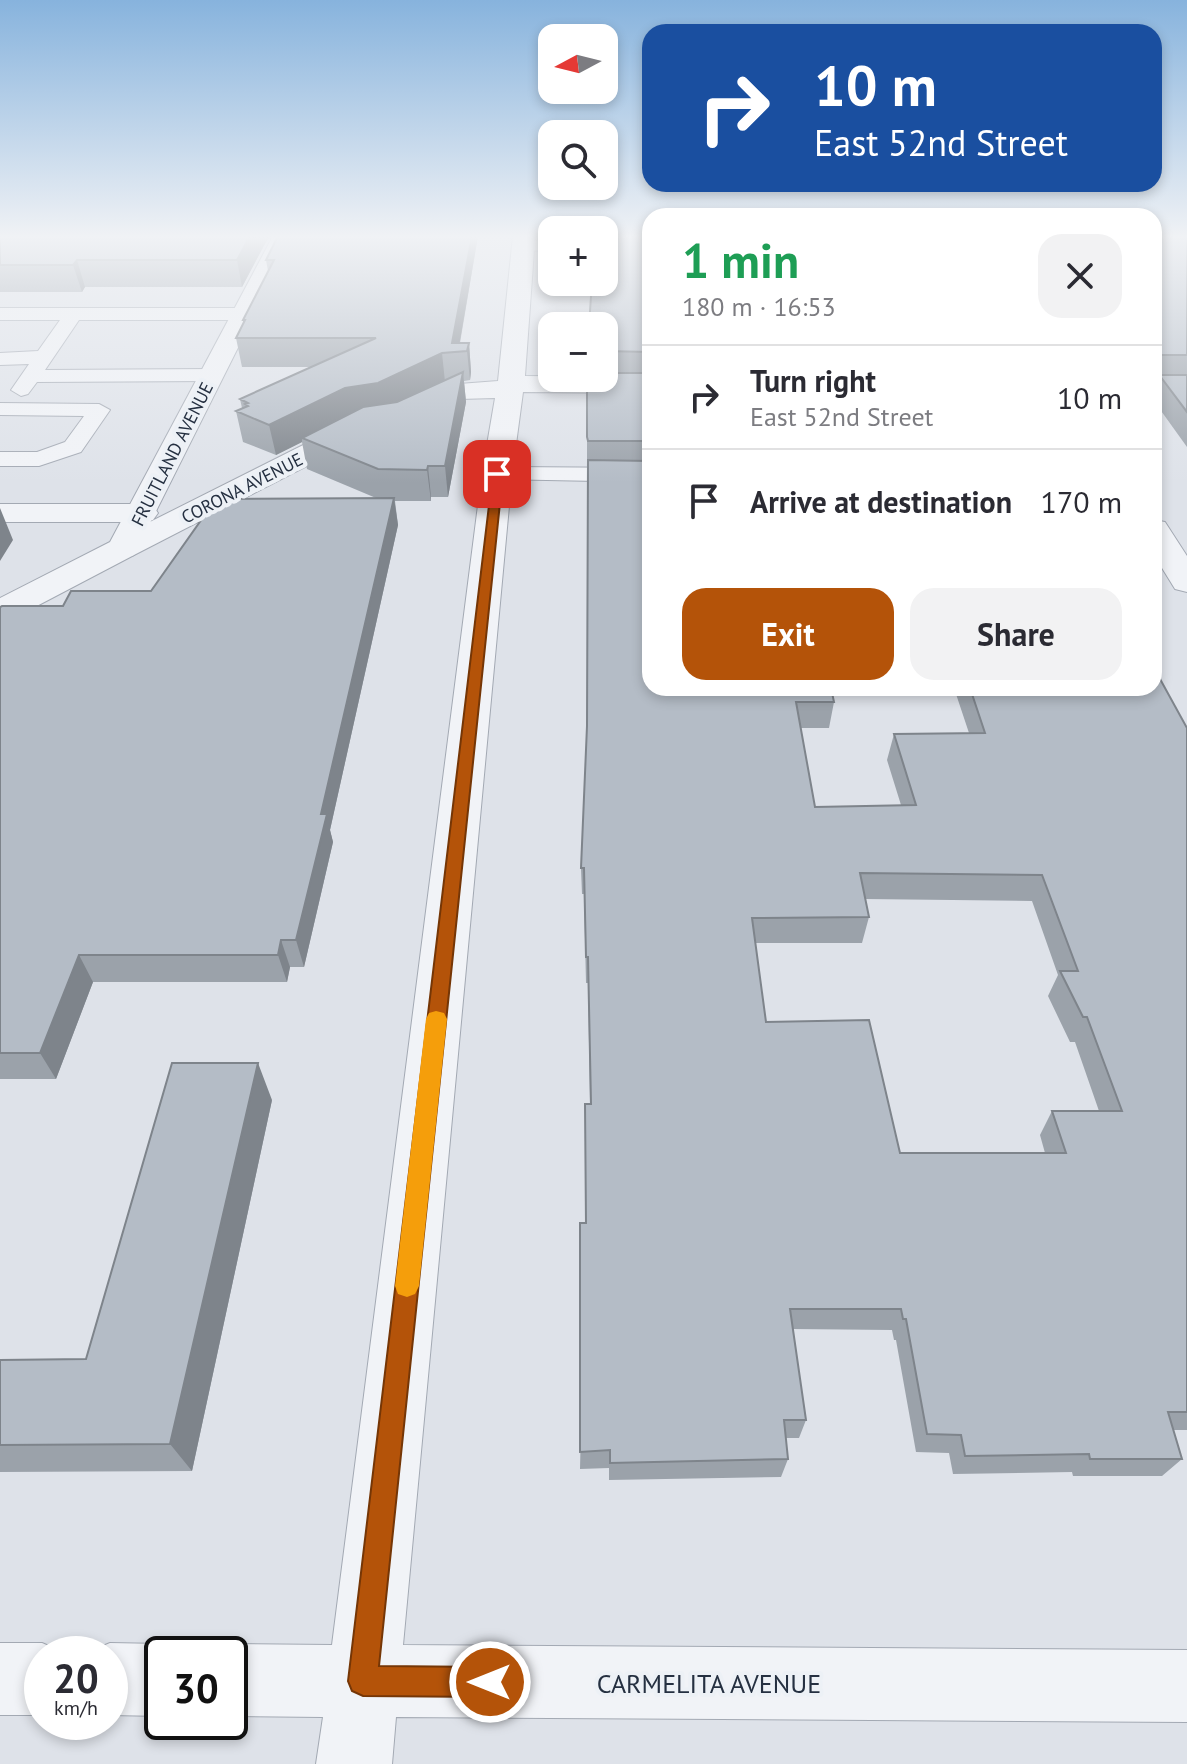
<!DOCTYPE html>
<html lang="en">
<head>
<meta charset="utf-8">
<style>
  body { margin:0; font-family:"PT Sans",sans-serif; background:#f2f2f3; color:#2b2b33; height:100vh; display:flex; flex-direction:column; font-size:30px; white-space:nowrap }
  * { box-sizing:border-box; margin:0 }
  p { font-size:26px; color:#7c7c81 }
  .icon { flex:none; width:44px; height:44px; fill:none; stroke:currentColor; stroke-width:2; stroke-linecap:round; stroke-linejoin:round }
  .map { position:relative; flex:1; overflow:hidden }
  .drawer { position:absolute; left:642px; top:208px; width:520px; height:488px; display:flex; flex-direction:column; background:#fff; border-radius:24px; box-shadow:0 4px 12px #0003 }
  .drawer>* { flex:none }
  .top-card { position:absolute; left:642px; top:24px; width:520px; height:168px; border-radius:24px; box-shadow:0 4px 12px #0003; background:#1a4fa0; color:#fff; overflow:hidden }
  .needle { width:52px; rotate:263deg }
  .buttons { position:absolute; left:538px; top:24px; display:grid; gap:16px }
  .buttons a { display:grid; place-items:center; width:80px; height:80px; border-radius:16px; background:#fff; box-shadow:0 4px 12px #0003; font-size:40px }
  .speed { position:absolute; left:24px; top:1636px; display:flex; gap:16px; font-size:40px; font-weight:700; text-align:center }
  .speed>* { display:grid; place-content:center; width:104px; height:104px; border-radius:50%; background:#fff; box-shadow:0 4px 12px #0003; line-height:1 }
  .speed small { font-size:20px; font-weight:400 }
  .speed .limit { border:4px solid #111; border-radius:12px; background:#fff; color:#111 }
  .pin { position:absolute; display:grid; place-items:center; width:68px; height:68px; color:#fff; margin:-34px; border-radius:16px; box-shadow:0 4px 12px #0006 }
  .me { position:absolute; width:88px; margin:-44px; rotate:270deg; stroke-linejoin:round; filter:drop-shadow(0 0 6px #0008) }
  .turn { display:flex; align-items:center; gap:28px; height:168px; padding:0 40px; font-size:36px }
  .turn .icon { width:104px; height:104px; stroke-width:2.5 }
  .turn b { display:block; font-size:56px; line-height:68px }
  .round { display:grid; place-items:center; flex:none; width:84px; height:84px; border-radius:24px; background:#f2f2f3 }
  .headline { display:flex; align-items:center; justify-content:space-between; height:136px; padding:0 40px }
  h1 { font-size:48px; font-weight:700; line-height:60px; color:#1e9e55 }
  .cta { display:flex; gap:16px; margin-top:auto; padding:16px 40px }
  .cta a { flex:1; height:92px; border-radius:24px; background:#b45309; color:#fff; font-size:32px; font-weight:700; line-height:92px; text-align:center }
  .cta a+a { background:#f2f2f3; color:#2b2b33 }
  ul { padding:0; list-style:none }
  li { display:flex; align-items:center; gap:24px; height:104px; padding:0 40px; border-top:2px solid #e1e1e2 }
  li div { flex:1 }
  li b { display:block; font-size:30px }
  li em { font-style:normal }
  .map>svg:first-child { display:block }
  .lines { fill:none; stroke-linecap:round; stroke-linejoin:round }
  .service-casing { stroke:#a3a9b3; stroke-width:2 }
  .minor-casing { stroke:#a3a9b3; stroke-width:2 }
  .tertiary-casing { stroke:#a3a9b3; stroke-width:2 }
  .service { fill:#f1f3f7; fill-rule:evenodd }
  .minor { fill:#f1f3f7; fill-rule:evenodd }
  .tertiary { fill:#f1f3f7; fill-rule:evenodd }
  .wall { fill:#9ba2aa; fill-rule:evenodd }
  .shaded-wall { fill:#7e848b }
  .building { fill:#b4bcc6; stroke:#7e848b; stroke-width:2; fill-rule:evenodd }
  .route { fill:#b45309; stroke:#753606; stroke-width:2 }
  .slow { fill:#f59e0b }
  .labels { text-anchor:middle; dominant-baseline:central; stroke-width:8; stroke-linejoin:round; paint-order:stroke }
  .far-street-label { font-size:18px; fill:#253041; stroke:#edf1f6 }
  .near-street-label { font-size:26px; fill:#253041; stroke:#edf1f6 }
</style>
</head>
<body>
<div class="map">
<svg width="1187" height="1764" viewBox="0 0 1187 1764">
  <rect width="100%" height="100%" fill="#dee2e9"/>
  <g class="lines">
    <g class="service-casing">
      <path id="service" d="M 552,240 L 552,250 L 523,251 L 515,246 L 523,241 Z
        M 0,308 L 244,308 L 253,314 L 244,320 L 79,320 L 45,370 L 212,369 L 222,375 L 212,381 L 37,382 L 28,394 L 21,396 L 11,390 L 29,364 L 0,365 L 0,353 L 38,351 L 60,320 L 0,320 Z
        M 0,403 L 99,404 L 110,410 L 81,452 L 39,466 L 0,466 L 0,452 L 37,452 L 65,442 L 84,416 L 0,415 Z
        M 497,467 L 650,468 L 650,482 L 489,479 L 486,474 L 489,469 Z"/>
    </g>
    <g class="minor-casing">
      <path id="minor" d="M 513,236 L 535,236 L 525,376 L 650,377 L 650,393 L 523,392 L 512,474 L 403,1645 L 1187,1650 L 1187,1722 L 396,1717 L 392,1764 L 316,1764 L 323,1717 L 230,1716 L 230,1654 L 206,1654 L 230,1644 L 332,1645 L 482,474 L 495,398 L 460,399 L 399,430 L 367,435 L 134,555 L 123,558 L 112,555 L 107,548 L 112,541 L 351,421 L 383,416 L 446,385 L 498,381 Z
        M 0,504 L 142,504 L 153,506 L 158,513 L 153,520 L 142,522 L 0,522 Z
        M 1154,520 L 1165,522 L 1187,556 L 1187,592 L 1175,589 L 1154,555 Z
        M 0,1643 L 42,1643 L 67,1654 L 42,1654 L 42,1715 L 0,1715 Z
        M 110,1643 L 162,1644 L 186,1654 L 162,1654 L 162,1716 L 110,1715 L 110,1654 L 84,1654 Z"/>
    </g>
    <g class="tertiary-casing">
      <path id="tertiary" d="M 273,236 L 294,236 L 134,555 L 12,619 L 0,622 L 0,598 L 110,542 Z"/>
    </g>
    <use href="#service" class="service"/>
    <use href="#minor" class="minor"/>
    <use href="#tertiary" class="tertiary"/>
  </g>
  <path class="wall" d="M 0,236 L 269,236 L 242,287 L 85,287 L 82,292 L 0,292 Z
    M 478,236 L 460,343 L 469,343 L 471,372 L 470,380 L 464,381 L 466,402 L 448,497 L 431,497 L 431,501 L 395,501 L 398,525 L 330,830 L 333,842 L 304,967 L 290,967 L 287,982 L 93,982 L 56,1079 L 0,1079 L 0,607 L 63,606 L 151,591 L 376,498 L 307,469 L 302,442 L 276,455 L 243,442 L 236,411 L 242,408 L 240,399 L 312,367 L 242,367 L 236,338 L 243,324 L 243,320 L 268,271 L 266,260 Z
    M 650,236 L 650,688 L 834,702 L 829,728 L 801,728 L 815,807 L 901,805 L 887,760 L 894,734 L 969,733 L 954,688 L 1154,688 L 1187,728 L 1187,1430 L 1173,1430 L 1182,1459 L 1162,1476 L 1073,1476 L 1072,1472 L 953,1474 L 949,1453 L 916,1452 L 896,1340 L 894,1340 L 892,1330 L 793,1329 L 806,1420 L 799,1438 L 786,1438 L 788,1459 L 781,1477 L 609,1480 L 609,1468 L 580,1469 L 586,1223 L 590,1104 L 588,983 L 586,983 L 584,894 L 582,894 L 581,868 L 587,726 L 587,437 L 604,378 L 604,326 L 592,286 L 589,288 L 589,282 L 604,282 ZM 865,899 L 1032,901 L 1058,975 L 1048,996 L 1070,1042 L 1075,1042 L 1099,1111 L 1052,1111 L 1040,1135 L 1045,1153 L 900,1153 L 766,1022 L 755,943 L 862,943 L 869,917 Z
    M 1154,236 L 1187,236 L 1187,447 L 1154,401 Z
    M 272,1100 L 192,1471 L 0,1472 L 0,1360 L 86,1359 Z"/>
  <path class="shaded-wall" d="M 250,236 L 269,236 L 242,287 L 237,260 Z
    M 472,236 L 478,236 L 458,352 L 452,343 Z
    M 77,260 L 85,287 L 82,292 L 73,265 Z
    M 469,343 L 471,372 L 470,380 L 467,351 Z
    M 442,353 L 445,382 L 382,413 L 302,438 L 302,442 L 276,455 L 269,425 L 345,388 Z
    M 463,372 L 466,402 L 448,497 L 445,466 Z
    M 428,466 L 431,497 L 431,501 L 427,470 Z
    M 394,498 L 398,525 L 330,830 L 333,842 L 304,967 L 296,940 L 321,814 Z
    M 0,508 L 13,540 L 0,561 Z
    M 281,940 L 290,967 L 287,982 L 278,955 Z
    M 79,955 L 93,982 L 56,1079 L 40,1053 Z
    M 258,1063 L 272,1100 L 192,1471 L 170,1444 Z"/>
  <path class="building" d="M 0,236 L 250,236 L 237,260 L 77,260 L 73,265 L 0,265 Z
    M 278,236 L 472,236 L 452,343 L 469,343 L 467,351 L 442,353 L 378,383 L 345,388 L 269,425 L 236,411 L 248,406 L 245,404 L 248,403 L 240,399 L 376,338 L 236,338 L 245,320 L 243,320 L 274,260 L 266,260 Z
    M 604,236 L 650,236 L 650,352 L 604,351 L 604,326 L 589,326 L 592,282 L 604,282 Z
    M 1154,236 L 1187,236 L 1187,355 L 1160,355 L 1160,375 L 1187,375 L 1187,412 L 1154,368 Z
    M 463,372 L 445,466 L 428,466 L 427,470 L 378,469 L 302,438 L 363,407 L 397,402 Z
    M 604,373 L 650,373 L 650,441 L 588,441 L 587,437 L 587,378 L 604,378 Z
    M 588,460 L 650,461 L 650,688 L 831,688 L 834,702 L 796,702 L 815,807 L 916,805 L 894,734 L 985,733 L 970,688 L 1154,688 L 1154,668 L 1187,728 L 1187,1412 L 1168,1412 L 1182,1459 L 1090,1459 L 1089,1454 L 965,1456 L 961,1435 L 927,1434 L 906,1319 L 903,1319 L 901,1309 L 790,1309 L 806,1420 L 784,1420 L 788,1459 L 610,1463 L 610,1450 L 580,1452 L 580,1223 L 586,1223 L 585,1104 L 591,1104 L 588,957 L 586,957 L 584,868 L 581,868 L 587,726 ZM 860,873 L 1042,875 L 1078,971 L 1060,971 L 1083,1017 L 1087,1017 L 1122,1111 L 1052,1111 L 1066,1153 L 900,1153 L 869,1020 L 766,1022 L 752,918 L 869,917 Z
    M 394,498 L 321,814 L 327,814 L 296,940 L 281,940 L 278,955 L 79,955 L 40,1053 L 0,1053 L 0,607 L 2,606 L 63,606 L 71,591 L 151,591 L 216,499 Z
    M 172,1063 L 258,1063 L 170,1444 L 0,1445 L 0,1360 L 86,1359 Z"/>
  <linearGradient id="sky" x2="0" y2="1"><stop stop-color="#87b3dd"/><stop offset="0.49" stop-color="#f0f2f5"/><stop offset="1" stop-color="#f0f2f5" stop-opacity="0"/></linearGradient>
  <rect width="1187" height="483" fill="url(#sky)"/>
  <path class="route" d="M 493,472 L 503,474 L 379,1666 L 490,1667 L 500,1671 L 505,1682 L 500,1692 L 490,1697 L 363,1696 L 352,1691 L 348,1681 Z"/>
  <path class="slow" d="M 436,1011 L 444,1013 L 447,1019 L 419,1286 L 415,1294 L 407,1297 L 398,1294 L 395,1286 L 426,1019 L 429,1013 Z"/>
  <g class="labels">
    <g class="far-street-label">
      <text transform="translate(172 454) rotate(-63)">FRUITLAND AVENUE</text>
      <text transform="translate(242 488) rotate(-27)">CORONA AVENUE</text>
    </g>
    <g class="near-street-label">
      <text x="709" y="1683">CARMELITA AVENUE</text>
    </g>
  </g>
</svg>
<div class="buttons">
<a><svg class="needle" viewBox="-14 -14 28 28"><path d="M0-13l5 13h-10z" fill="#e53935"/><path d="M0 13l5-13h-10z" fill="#7c7c81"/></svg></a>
<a><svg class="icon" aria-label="search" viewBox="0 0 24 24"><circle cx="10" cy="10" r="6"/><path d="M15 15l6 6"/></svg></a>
<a>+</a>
<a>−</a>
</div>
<div class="speed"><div>20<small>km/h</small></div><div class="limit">30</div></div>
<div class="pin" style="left:497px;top:474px;background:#d93025"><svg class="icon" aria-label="arrive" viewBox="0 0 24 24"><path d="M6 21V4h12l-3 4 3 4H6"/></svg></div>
<svg class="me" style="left:490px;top:1682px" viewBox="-20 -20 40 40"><circle r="17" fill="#b45309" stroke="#fff" stroke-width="3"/><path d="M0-11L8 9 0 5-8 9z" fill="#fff"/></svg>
<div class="top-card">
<div class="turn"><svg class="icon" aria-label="right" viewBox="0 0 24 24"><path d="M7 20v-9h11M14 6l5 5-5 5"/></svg><div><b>10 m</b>East 52nd Street</div></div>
</div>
<section class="drawer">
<div class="headline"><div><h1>1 min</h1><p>180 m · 16:53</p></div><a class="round"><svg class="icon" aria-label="close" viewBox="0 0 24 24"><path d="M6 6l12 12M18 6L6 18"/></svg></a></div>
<ul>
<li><svg class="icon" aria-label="right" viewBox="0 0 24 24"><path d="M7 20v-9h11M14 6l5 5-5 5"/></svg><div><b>Turn right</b><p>East 52nd Street</p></div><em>10 m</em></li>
<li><svg class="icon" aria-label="arrive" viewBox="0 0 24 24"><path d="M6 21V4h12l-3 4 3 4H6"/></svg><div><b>Arrive at destination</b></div><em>170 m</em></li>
</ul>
<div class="cta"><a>Exit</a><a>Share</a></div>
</section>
</div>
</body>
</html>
